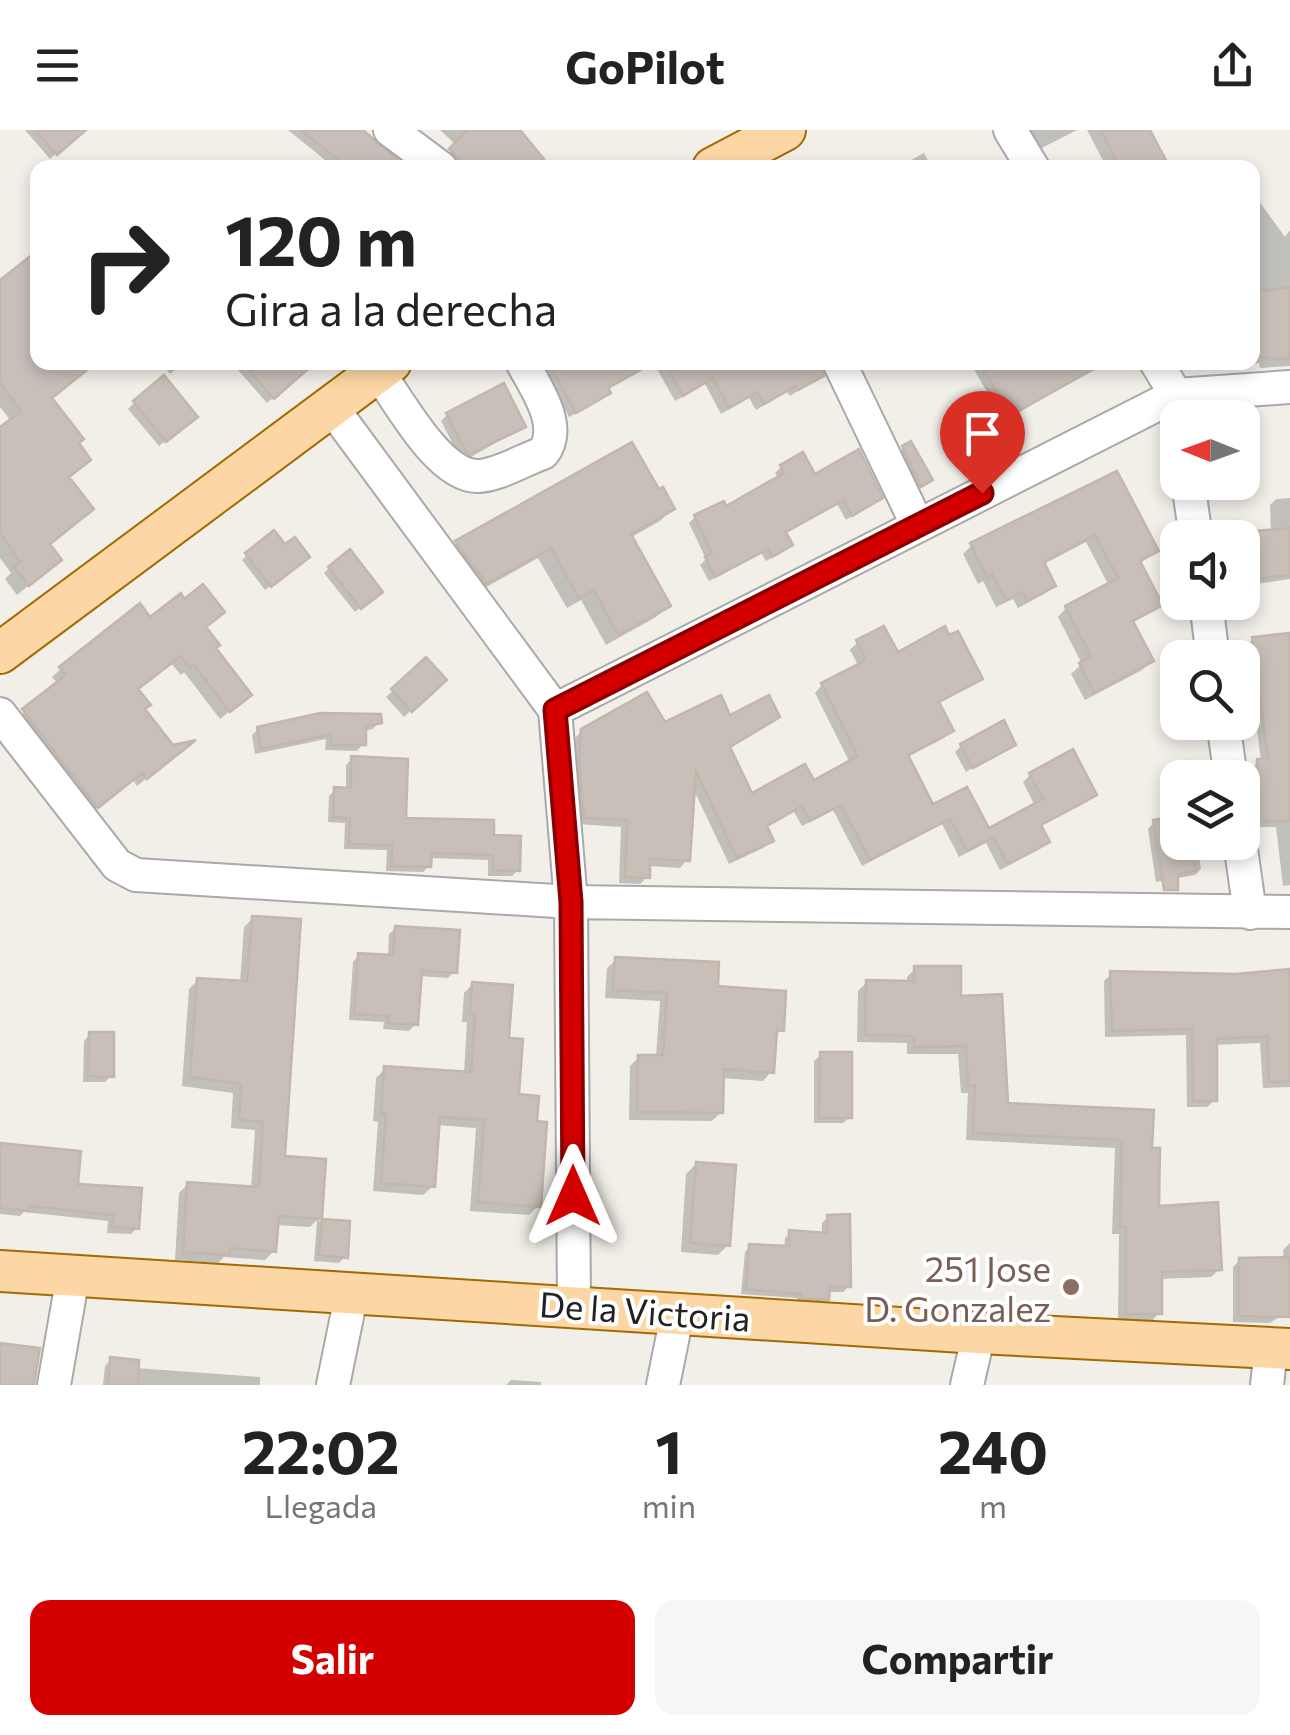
<!DOCTYPE html>
<html lang="es">
<head>
<meta charset="utf-8">
<style>
  body { margin:0; font-family:Commissioner,sans-serif; background:#f6f6f6; color:#222; height:100vh; display:flex; flex-direction:column; font-size:38px; white-space:nowrap }
  * { box-sizing:border-box; margin:0 }
  p { font-size:32px; color:#767676 }
  .icon { flex:none; width:55px; height:55px; fill:none; stroke:currentColor; stroke-width:2; stroke-linecap:round; stroke-linejoin:round }
  .map { position:relative; height:1255px; overflow:hidden }
  .sheet { display:flex; flex-direction:column; background:#fff; flex:1 }
  .sheet>* { flex:none }
  .hud { position:absolute; left:30px; top:30px; width:1230px; height:210px; border-radius:20px; box-shadow:0 5px 15px #0003; background:#fff; color:#222; overflow:hidden }
  .needle { width:65px; rotate:271deg }
  .fabs { position:absolute; left:1160px; top:270px; display:grid; gap:20px }
  .fabs a { display:grid; place-items:center; width:100px; height:100px; border-radius:20px; background:#fff; box-shadow:0 5px 15px #0003; font-size:50px }
  .pin { position:absolute; display:grid; place-items:center; width:85px; height:85px; color:#fff; margin:-102px -42px; border-radius:50% 50% 50% 0; rotate:-45deg; box-shadow:0 0 10px #0007 }
  .pin .icon { rotate:45deg }
  .me { position:absolute; width:110px; margin:-55px; rotate:0deg; stroke-linejoin:round; filter:drop-shadow(0 0 8px #0008) }
  .turn { display:flex; align-items:center; gap:35px; height:210px; padding:0 30px; font-size:45px }
  .turn .icon { width:130px; height:130px; stroke-width:2.5 }
  .turn b { display:block; font-size:70px; line-height:85px }
  .eta { display:flex; justify-content:space-evenly; align-items:center; height:170px; text-align:center }
  .eta b { font-size:60px; font-weight:700; line-height:70px }
  .action { display:flex; gap:20px; margin-top:auto; padding:20px 30px }
  .action a { flex:1; height:115px; border-radius:20px; background:#d40000; color:#fff; font-size:40px; font-weight:700; line-height:115px; text-align:center }
  .action a+a { background:#f6f6f6; color:#222 }
  header { display:flex; justify-content:space-between; align-items:center; height:130px; padding:0 30px; background:#fff; font-size:45px; font-weight:700 }
  .map>svg:first-child { display:block }
  .shadow { fill:#0003 }
  .building { fill:#c7bfb8; stroke:#c4b6ab; stroke-width:2.5 }
  .lines { fill:none; stroke-linecap:round; stroke-linejoin:round }
  .minor-casing { stroke:#a9a9a9; stroke-width:36 }
  .major-casing { stroke:#a06b00; stroke-width:44 }
  .minor { stroke:#fff; stroke-width:32 }
  .major { stroke:#fcd6a4; stroke-width:40 }
  .route-casing { stroke:#8a0000; stroke-width:25 }
  .route { stroke:#d40000; stroke-width:18 }
  .education-dot { fill:#8d6e63; stroke:#fff; stroke-width:4 }
  .labels { text-anchor:middle; dominant-baseline:central; stroke-width:8; stroke-linejoin:round; paint-order:stroke }
  .education-label { font-size:35px; fill:#785e54; stroke:#fff; text-anchor:end }
  .street-label { font-size:35px; fill:#222; stroke:#fff }
</style>
</head>
<body>
<header><svg class="icon" aria-label="menu" viewBox="0 0 24 24"><path d="M4 6h16M4 12h16M4 18h16"/></svg>GoPilot<svg class="icon" aria-label="share" viewBox="0 0 24 24"><path d="M12 15V3M7 8l5-5 5 5M5 13v7h14v-7"/></svg></header>
<div class="map">
<svg width="1290" height="1255" viewBox="0 0 1290 1255">
  <rect width="100%" height="100%" fill="#f2efe9"/>
  <path class="shadow" d="M 25,0 L 66,0 L 73,8 L 50,29 Z
    M 288,0 L 349,0 L 392,38 L 335,38 Z
    M 440,0 L 517,0 L 545,38 L 456,38 L 444,28 L 456,15 Z
    M 1025,0 L 1077,0 L 1036,21 Z
    M 1087,0 L 1148,0 L 1169,38 L 1107,38 Z
    M 924,23 L 932,38 L 897,38 Z
    M 1256,67 L 1285,107 L 1290,100 L 1290,236 L 1260,238 L 1259,233 L 1209,238 L 1208,232 L 1252,232 L 1252,69 Z
    M 0,153 L 38,232 L 50,269 L 67,348 L 91,379 L 47,416 L 48,440 L 17,465 L 5,449 L 11,443 L 0,428 L 0,300 L 11,291 L 0,277 Z
    M 161,232 L 185,232 L 170,244 Z
    M 231,232 L 299,232 L 305,239 L 267,273 Z
    M 539,232 L 651,232 L 606,260 L 608,263 L 602,269 L 569,287 Z
    M 653,232 L 813,232 L 820,246 L 790,266 L 787,262 L 756,280 L 749,268 L 721,284 L 705,254 L 675,271 Z
    M 976,232 L 1080,232 L 1085,242 L 1003,290 L 972,236 Z
    M 134,273 L 188,293 L 159,316 L 128,279 Z
    M 447,285 L 523,297 L 466,330 L 459,326 L 441,291 Z
    M 903,318 L 930,350 L 915,361 L 897,324 Z
    M 781,337 L 880,368 L 846,390 L 837,374 L 784,404 L 790,415 L 784,421 L 766,431 L 761,423 L 709,451 L 700,435 L 706,429 L 689,393 L 695,387 L 725,379 L 779,349 L 775,343 Z
    M 1116,345 L 1156,421 L 1139,434 L 1160,474 L 1131,494 L 1151,531 L 1142,540 L 1085,570 L 1071,544 L 1082,534 L 1058,487 L 1066,478 L 1109,456 L 1086,412 L 1042,435 L 1053,455 L 1044,464 L 1018,478 L 1013,469 L 996,477 L 983,451 L 978,454 L 963,424 L 971,416 Z
    M 658,362 L 672,379 L 660,391 L 630,408 L 668,475 L 656,487 L 606,515 L 581,470 L 567,478 L 538,428 L 474,464 L 445,425 L 457,413 Z
    M 1290,368 L 1290,449 L 1242,456 L 1242,408 L 1217,408 L 1271,402 L 1270,375 L 1276,369 Z
    M 247,425 L 302,431 L 265,460 L 242,430 Z
    M 329,438 L 374,466 L 355,482 L 324,443 Z
    M 150,490 L 204,498 L 240,573 L 220,589 L 184,542 L 181,545 L 171,533 L 136,560 L 142,580 L 172,618 L 184,618 L 137,656 L 133,650 L 88,685 L 15,590 L 58,554 L 52,547 L 61,539 Z
    M 1290,505 L 1290,755 L 1283,756 L 1276,697 L 1250,697 L 1251,638 L 1261,631 L 1246,516 L 1253,509 Z
    M 858,512 L 980,548 L 938,574 L 951,601 L 944,608 L 906,628 L 932,678 L 988,702 L 1035,676 L 1023,652 L 1030,645 L 1094,665 L 1087,672 L 1039,697 L 1047,711 L 1040,719 L 1000,740 L 986,713 L 959,727 L 942,694 L 862,736 L 833,680 L 802,696 L 794,682 L 765,698 L 771,710 L 763,718 L 729,734 L 692,656 L 687,730 L 680,738 L 648,736 L 647,747 L 640,754 L 619,753 L 621,697 L 577,694 L 573,641 L 574,609 L 582,601 L 777,587 L 728,619 L 751,667 L 812,653 L 850,633 L 815,563 L 822,555 L 859,537 L 850,520 Z
    M 426,531 L 444,550 L 404,587 L 386,567 Z
    M 379,592 L 373,599 L 363,601 L 363,614 L 357,621 L 325,620 L 326,609 L 255,624 L 252,605 L 258,599 Z
    M 1013,614 L 966,642 L 955,622 L 961,616 Z
    M 352,629 L 404,690 L 491,708 L 518,740 L 512,746 L 488,746 L 488,730 L 429,728 L 429,736 L 423,742 L 386,741 L 387,720 L 344,719 L 345,693 L 328,692 L 329,666 L 335,660 L 346,660 L 346,635 Z
    M 1173,653 L 1178,653 L 1178,712 L 1197,712 L 1201,739 L 1195,745 L 1156,752 L 1148,699 L 1154,692 L 1171,689 L 1166,660 Z
    M 253,788 L 282,1028 L 323,1031 L 319,1091 L 347,1094 L 345,1126 L 339,1133 L 314,1131 L 317,1090 L 310,1097 L 276,1095 L 274,1121 L 265,1130 L 224,1127 L 218,1133 L 175,1130 L 179,1063 L 188,1054 L 251,1059 L 255,1000 L 231,998 L 233,963 L 182,956 L 189,859 L 198,850 L 240,853 L 244,797 Z
    M 396,798 L 454,842 L 448,848 L 419,846 L 416,894 L 409,901 L 383,899 L 384,892 L 349,890 L 353,832 L 359,825 L 388,827 L 389,804 Z
    M 616,830 L 716,858 L 781,900 L 774,907 L 771,942 L 763,951 L 721,948 L 721,982 L 712,991 L 629,990 L 630,936 L 639,927 L 656,927 L 660,871 L 605,868 L 607,838 Z
    M 915,839 L 958,869 L 1005,975 L 1151,983 L 1149,1020 L 1156,1078 L 1220,1139 L 1211,1147 L 1159,1149 L 1159,1183 L 1151,1192 L 1118,1191 L 1119,1104 L 1112,1104 L 1115,1018 L 966,1010 L 968,963 L 961,963 L 958,924 L 907,924 L 907,913 L 857,912 L 858,861 L 867,852 L 907,853 L 907,847 Z
    M 1290,842 L 1290,957 L 1263,958 L 1260,913 L 1214,915 L 1215,970 L 1207,977 L 1187,977 L 1186,905 L 1105,907 L 1104,851 L 1111,844 L 1235,846 Z
    M 473,854 L 506,910 L 538,1076 L 529,1085 L 470,1081 L 476,998 L 437,995 L 433,1056 L 423,1065 L 373,1061 L 378,992 L 373,991 L 376,948 L 385,939 L 464,944 L 467,892 L 462,892 L 464,863 Z
    M 90,904 L 111,946 L 105,952 L 83,952 L 84,911 Z
    M 821,925 L 850,987 L 843,993 L 814,993 L 814,931 Z
    M 0,1016 L 75,1056 L 137,1098 L 131,1104 L 107,1103 L 108,1091 L 24,1082 L 20,1086 L 0,1084 Z
    M 696,1034 L 728,1115 L 718,1125 L 681,1122 L 686,1044 Z
    M 828,1087 L 849,1156 L 843,1162 L 827,1162 L 827,1169 L 821,1174 L 796,1173 L 797,1168 L 741,1164 L 745,1122 L 750,1116 L 784,1119 L 785,1108 L 790,1103 L 822,1105 L 822,1093 Z
    M 1290,1113 L 1290,1180 L 1270,1193 L 1233,1192 L 1233,1137 L 1240,1130 L 1284,1130 L 1283,1120 Z
    M 111,1230 L 136,1238 L 260,1247 L 260,1255 L 266,1255 L 103,1255 L 105,1236 Z
    M 511,1250 L 541,1252 L 541,1255 L 506,1255 Z"/>
  <path class="building" d="M 35,0 L 86,0 L 57,25 Z
    M 301,0 L 363,0 L 407,38 L 348,38 Z
    M 467,0 L 520,0 L 544,29 L 532,38 L 470,38 L 449,19 Z
    M 1101,0 L 1150,0 L 1170,38 L 1120,38 Z
    M 38,120 L 38,232 L 97,232 L 52,268 L 84,309 L 79,313 L 91,330 L 69,347 L 94,379 L 50,414 L 62,430 L 29,456 L 14,437 L 20,432 L 0,403 L 0,297 L 21,281 L 0,253 L 0,150 Z
    M 1290,157 L 1290,229 L 1252,227 L 1252,162 Z
    M 242,232 L 316,232 L 274,269 Z
    M 548,232 L 655,232 L 608,258 L 611,263 L 576,283 Z
    M 665,232 L 819,232 L 824,246 L 798,260 L 796,256 L 764,274 L 757,262 L 729,278 L 713,248 L 683,266 Z
    M 980,232 L 1106,232 L 1010,286 Z
    M 164,245 L 198,287 L 166,312 L 133,271 Z
    M 504,253 L 526,297 L 470,324 L 465,320 L 446,283 Z
    M 911,311 L 933,350 L 921,357 L 902,316 Z
    M 632,312 L 659,359 L 663,357 L 675,379 L 631,404 L 671,476 L 618,505 L 594,460 L 579,468 L 551,418 L 487,454 L 455,411 Z
    M 859,319 L 883,368 L 852,386 L 844,370 L 786,402 L 793,415 L 772,427 L 768,419 L 715,447 L 705,427 L 712,423 L 694,385 L 724,371 L 726,376 L 784,343 L 780,335 L 803,322 L 815,344 Z
    M 1117,341 L 1159,421 L 1140,431 L 1163,475 L 1133,491 L 1154,531 L 1094,563 L 1079,533 L 1091,526 L 1065,476 L 1118,448 L 1095,405 L 1044,432 L 1056,456 L 1027,471 L 1022,462 L 1006,470 L 992,444 L 987,447 L 970,413 Z
    M 1290,398 L 1290,445 L 1242,450 L 1242,402 Z
    M 274,400 L 285,414 L 295,407 L 310,427 L 271,457 L 245,423 Z
    M 350,419 L 383,462 L 361,479 L 328,437 Z
    M 203,454 L 225,482 L 206,497 L 220,515 L 216,518 L 252,565 L 230,582 L 194,535 L 190,538 L 181,526 L 138,559 L 151,575 L 145,579 L 173,615 L 196,610 L 147,649 L 142,643 L 98,678 L 22,579 L 66,545 L 59,537 L 140,473 L 150,487 L 181,463 L 184,469 Z
    M 884,496 L 898,522 L 945,496 L 949,505 L 958,501 L 983,549 L 939,572 L 954,601 L 908,625 L 933,674 L 967,657 L 989,698 L 1043,669 L 1029,643 L 1073,619 L 1097,665 L 1041,695 L 1050,712 L 1008,734 L 993,707 L 967,721 L 950,689 L 870,730 L 841,675 L 810,691 L 802,676 L 767,696 L 774,711 L 737,728 L 696,641 L 690,731 L 650,729 L 650,748 L 625,747 L 627,690 L 584,688 L 579,633 L 581,599 L 647,562 L 665,592 L 721,565 L 730,585 L 769,565 L 780,587 L 730,617 L 752,663 L 805,634 L 814,650 L 858,626 L 821,553 L 866,530 L 856,510 Z
    M 1290,503 L 1290,691 L 1256,691 L 1257,629 L 1268,629 L 1252,507 Z
    M 426,527 L 447,550 L 412,582 L 391,559 Z
    M 320,583 L 381,584 L 382,593 L 366,596 L 366,615 L 331,615 L 331,604 L 261,619 L 257,597 Z
    M 1004,590 L 1016,615 L 973,638 L 960,614 Z
    M 351,626 L 408,629 L 406,688 L 494,690 L 494,705 L 521,706 L 520,741 L 493,740 L 493,725 L 432,723 L 431,737 L 391,736 L 392,715 L 349,714 L 350,688 L 333,687 L 334,657 L 351,658 Z
    M 1178,686 L 1178,712 L 1190,712 L 1196,741 L 1178,744 L 1178,760 L 1164,760 L 1153,690 Z
    M 252,786 L 301,789 L 285,1026 L 326,1029 L 322,1089 L 279,1086 L 276,1122 L 230,1118 L 229,1125 L 183,1122 L 187,1052 L 259,1057 L 263,992 L 239,990 L 241,954 L 190,947 L 197,848 L 247,851 Z
    M 395,796 L 460,800 L 457,843 L 422,841 L 418,895 L 388,893 L 389,886 L 354,884 L 358,823 L 393,825 Z
    M 615,827 L 719,832 L 718,856 L 786,861 L 784,901 L 777,900 L 774,943 L 724,939 L 723,983 L 637,982 L 638,925 L 663,925 L 667,863 L 613,860 Z
    M 914,836 L 961,836 L 961,866 L 1002,864 L 1008,973 L 1154,980 L 1152,1018 L 1160,1018 L 1159,1076 L 1218,1072 L 1222,1140 L 1162,1142 L 1162,1184 L 1126,1184 L 1126,1097 L 1120,1097 L 1122,1010 L 973,1003 L 975,956 L 968,956 L 966,916 L 914,917 L 914,906 L 865,905 L 866,850 L 914,851 Z
    M 1290,839 L 1290,951 L 1269,952 L 1267,906 L 1217,909 L 1217,971 L 1193,971 L 1192,899 L 1112,901 L 1110,841 L 1235,844 Z
    M 472,852 L 513,855 L 509,908 L 523,909 L 519,964 L 539,966 L 537,991 L 547,992 L 541,1077 L 478,1072 L 484,990 L 440,987 L 435,1057 L 381,1053 L 386,983 L 381,983 L 384,936 L 471,942 L 475,884 L 470,884 Z
    M 89,902 L 114,902 L 114,947 L 88,946 Z
    M 820,922 L 852,922 L 852,988 L 819,988 Z
    M 0,1013 L 81,1021 L 78,1054 L 142,1058 L 139,1099 L 112,1097 L 113,1085 L 29,1076 L 29,1081 L 0,1078 Z
    M 696,1032 L 736,1035 L 730,1116 L 690,1113 Z
    M 850,1084 L 851,1157 L 830,1157 L 829,1170 L 801,1168 L 801,1164 L 746,1159 L 749,1114 L 789,1116 L 789,1100 L 827,1103 L 827,1085 Z
    M 322,1089 L 350,1091 L 348,1128 L 319,1125 Z
    M 1290,1127 L 1290,1187 L 1239,1186 L 1239,1128 Z
    M 0,1213 L 40,1218 L 34,1255 L 0,1255 Z
    M 110,1227 L 139,1230 L 138,1255 L 108,1255 Z"/>
  <g class="lines">
    <g class="minor-casing">
      <path id="minor" d="M 390,0 L 441,38
        M 1010,0 L 1033,38
        M 839,232 L 918,396
        M 1156,232 L 1176,265 L 1178,283
        M 378,242 C 399,271 438,345 477,346 C 497,346 523,330 543,323 C 564,296 535,257 522,232
        M 330,275 L 555,580 L 571,772 L 574,1176
        M 1188,352 L 1196,408
        M 1206,472 L 1213,528
        M 555,580 L 1176,265 L 1290,257
        M 0,584 L 117,735 L 136,745 L 571,772 L 1290,782
        M 1223,592 L 1231,648
        M 1240,712 L 1250,783
        M 54,1255 L 73,1146
        M 333,1255 L 352,1162
        M 663,1255 L 678,1181
        M 967,1255 L 979,1203
        M 1267,1255 L 1271,1219"/>
    </g>
    <g class="major-casing">
      <path id="major" d="M 713,38 L 785,0
        M 0,523 L 391,232
        M 0,1141 L 979,1203 L 1290,1219"/>
    </g>
    <use href="#minor" class="minor"/>
    <use href="#major" class="major"/>
  </g>
  <g class="lines">
    <g class="route-casing">
      <path id="route" d="M 573,1066 L 571,772 L 555,580 L 982,363"/>
    </g>
    <use href="#route" class="route"/>
  </g>
  <circle class="education-dot" cx="1071" cy="1157" r="10"/>
  <g class="labels">
    <g class="education-label">
      <text x="1051" y="1137">251 Jose<tspan x="1051" dy="40">D. Gonzalez</tspan></text>
    </g>
    <g class="street-label">
      <text transform="translate(645 1180) rotate(4)">De la Victoria</text>
    </g>
  </g>
</svg>
<div class="fabs">
<a><svg class="needle" viewBox="-14 -14 28 28"><path d="M0-13l5 13h-10z" fill="#e53935"/><path d="M0 13l5-13h-10z" fill="#767676"/></svg></a>
<a><svg class="icon" aria-label="sound" viewBox="0 0 24 24"><path d="M4 9h4l5-4v14l-5-4H4zM17 9q2 3 0 6"/></svg></a>
<a><svg class="icon" aria-label="search" viewBox="0 0 24 24"><circle cx="10" cy="10" r="6"/><path d="M15 15l6 6"/></svg></a>
<a><svg class="icon" aria-label="layers" viewBox="0 0 24 24"><path d="M12 4l9 5-9 5-9-5zM3 14l9 5 9-5"/></svg></a>
</div>
<div class="pin" style="left:982px;top:363px;background:#d93025"><svg class="icon" aria-label="arrive" viewBox="0 0 24 24"><path d="M6 21V4h12l-3 4 3 4H6"/></svg></div>
<svg class="me" style="left:573px;top:1066px" viewBox="-20 -20 40 40"><path d="M0-17L14 15 0 8-14 15z" fill="#d40000" stroke="#fff" stroke-width="4"/></svg>
<div class="hud">
<div class="turn"><svg class="icon" aria-label="right" viewBox="0 0 24 24"><path d="M7 20v-9h11M14 6l5 5-5 5"/></svg><div><b>120 m</b>Gira a la derecha</div></div>
</div>
</div>
<section class="sheet">
<div class="eta">
<div><b>22:02</b><p>Llegada</p></div>
<div><b>1</b><p>min</p></div>
<div><b>240</b><p>m</p></div>
</div>
<div class="action"><a>Salir</a><a>Compartir</a></div>
</section>
</body>
</html>
